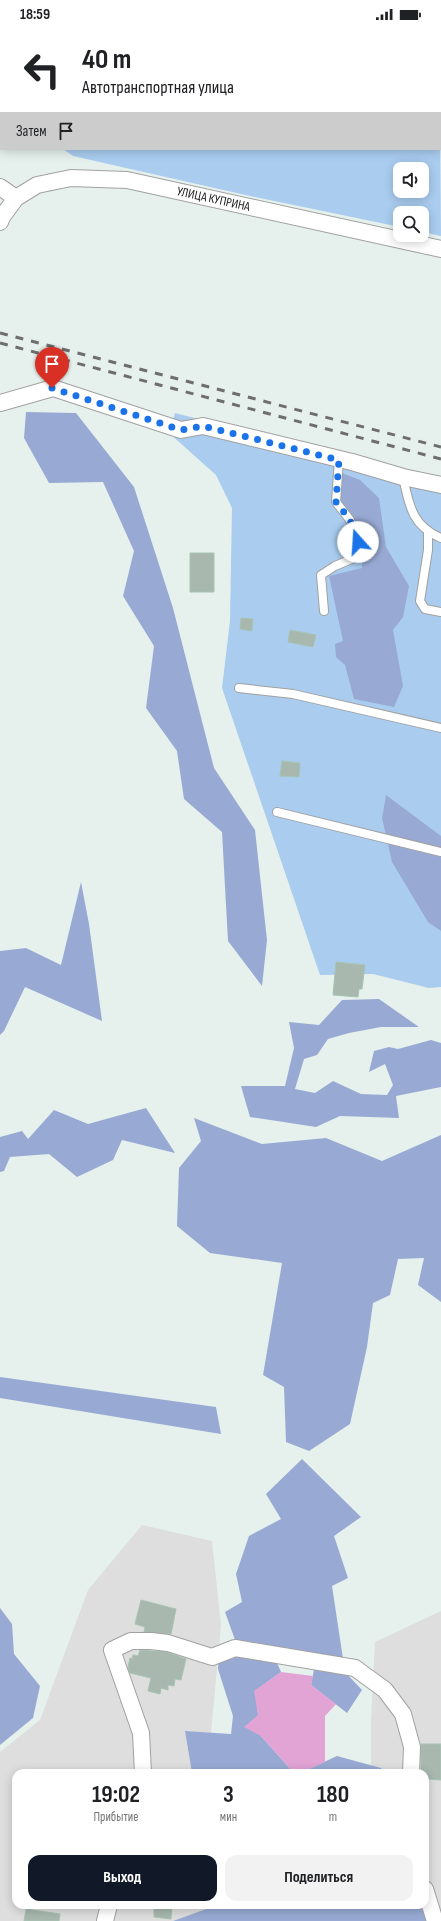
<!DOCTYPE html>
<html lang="ru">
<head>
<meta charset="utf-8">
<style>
  body { margin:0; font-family:"Sofia Sans Condensed",sans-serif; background:#f2f2f2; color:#202124; height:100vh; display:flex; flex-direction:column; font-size:15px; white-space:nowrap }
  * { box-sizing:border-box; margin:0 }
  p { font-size:13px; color:#757577 }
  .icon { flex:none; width:22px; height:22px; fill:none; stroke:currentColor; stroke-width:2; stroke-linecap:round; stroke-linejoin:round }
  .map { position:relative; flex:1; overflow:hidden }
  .details { position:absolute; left:12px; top:1741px; width:417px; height:140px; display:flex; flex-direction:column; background:#fff; border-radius:12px; box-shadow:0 2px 10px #0003 }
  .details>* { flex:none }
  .top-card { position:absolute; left:0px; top:0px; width:441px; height:122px; box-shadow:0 2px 10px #0003; background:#fff; color:#202124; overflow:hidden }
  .fabs { position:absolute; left:393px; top:134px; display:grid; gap:8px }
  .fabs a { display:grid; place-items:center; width:36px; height:36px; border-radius:8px; background:#fff; box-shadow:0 2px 10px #0003; font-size:20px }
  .pin { position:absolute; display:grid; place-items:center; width:34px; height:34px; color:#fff; margin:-41px -17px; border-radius:50% 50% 50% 0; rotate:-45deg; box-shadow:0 0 4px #0007 }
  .pin .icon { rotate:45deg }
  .me { position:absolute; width:44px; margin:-22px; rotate:341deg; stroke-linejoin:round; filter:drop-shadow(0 0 3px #0008) }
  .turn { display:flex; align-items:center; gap:14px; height:84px; padding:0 16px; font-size:18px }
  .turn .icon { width:52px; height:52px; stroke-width:2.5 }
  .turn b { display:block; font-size:28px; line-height:34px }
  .then { display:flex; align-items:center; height:38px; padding:0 16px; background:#0003; gap:8px; font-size:15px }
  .eta { display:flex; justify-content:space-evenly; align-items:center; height:68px; text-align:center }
  .eta b { font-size:24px; font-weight:700; line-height:28px }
  .cta { display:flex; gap:8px; margin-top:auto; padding:8px 16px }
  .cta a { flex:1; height:46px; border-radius:12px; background:#111827; color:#fff; font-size:16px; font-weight:700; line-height:46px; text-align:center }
  .cta a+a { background:#f2f2f2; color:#202124 }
  .status { display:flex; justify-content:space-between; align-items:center; height:28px; padding:0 20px; background:#fff; direction:ltr }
  .status svg { height:11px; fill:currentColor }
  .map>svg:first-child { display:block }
  .residential { fill:#dddedd }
  .grass { fill:#a9ccef; fill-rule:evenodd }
  .forest { fill:#98aad4 }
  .water { fill:#e2a3d5 }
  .building { fill:#a8b8af; stroke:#a7c4b3 }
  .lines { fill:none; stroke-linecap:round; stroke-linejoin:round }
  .lane-casing { stroke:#a1a1a1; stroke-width:10 }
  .street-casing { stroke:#a1a1a1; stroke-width:18 }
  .lane { stroke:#fff; stroke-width:8 }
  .street { stroke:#fff; stroke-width:16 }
  .rail { stroke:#6e6e6e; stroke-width:3; stroke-dasharray:8 8; stroke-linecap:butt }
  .route { stroke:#1a73e8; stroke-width:7; stroke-dasharray:0 12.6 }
  .labels { text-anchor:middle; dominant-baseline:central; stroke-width:4; stroke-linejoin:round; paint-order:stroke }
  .street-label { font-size:13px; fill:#202020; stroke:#fff }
</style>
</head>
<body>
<div class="status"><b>18:59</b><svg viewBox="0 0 49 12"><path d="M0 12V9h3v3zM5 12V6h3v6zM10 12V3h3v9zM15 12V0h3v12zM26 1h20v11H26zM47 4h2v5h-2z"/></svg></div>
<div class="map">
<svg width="441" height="1893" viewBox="0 0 441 1893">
  <rect width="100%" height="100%" fill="#e6f1ed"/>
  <path class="residential" d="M 142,1497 L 212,1513 L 221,1597 L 211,1705 L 185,1703 L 192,1745 L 16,1745 L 16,1877 L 217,1877 L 173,1893 L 0,1893 L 0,1724 L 40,1692 L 88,1562 Z
    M 441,1583 L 441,1893 L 426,1893 L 422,1877 L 425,1877 L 425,1745 L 371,1745 L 371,1693 L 375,1614 Z"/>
  <path class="grass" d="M 0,0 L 365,0 L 365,1 L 1,1 L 1,75 Z
    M 440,88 L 441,208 L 422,204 L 422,185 L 400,185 L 400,199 L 250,168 L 73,128 L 63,121 L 440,121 ZM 400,141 L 422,141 L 422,163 L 400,163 Z
    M 175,385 L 441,453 L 441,959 L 429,960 L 373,946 L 320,947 L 222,660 L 230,593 L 232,480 L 216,447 L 169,405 Z"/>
  <path class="forest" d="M 26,384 L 76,385 L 134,459 L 173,580 L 214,740 L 255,802 L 267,912 L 262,958 L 228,913 L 222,804 L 184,771 L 177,723 L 146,680 L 154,618 L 123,568 L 134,523 L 103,454 L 49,455 L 24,410 Z
    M 342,445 L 360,452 L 379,470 L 386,519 L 409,558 L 403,589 L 393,602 L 403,658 L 394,679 L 354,671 L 345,637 L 336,629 L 335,616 L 343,613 L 329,548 L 362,540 L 362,512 L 351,490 L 338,473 Z
    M 386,767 L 441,808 L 441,903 L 428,894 L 392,834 L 382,790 Z
    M 81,854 L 89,896 L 102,993 L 25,959 L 4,1003 L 0,1007 L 0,923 L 26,920 L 61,937 Z
    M 379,971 L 419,999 L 381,999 L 349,1005 L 328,1011 L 317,1027 L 304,1031 L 295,1061 L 315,1065 L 333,1053 L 361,1066 L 387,1067 L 393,1057 L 385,1036 L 369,1044 L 374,1023 L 389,1019 L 398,1021 L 431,1012 L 441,1015 L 441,1059 L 396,1068 L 399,1090 L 340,1088 L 316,1099 L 250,1089 L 241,1058 L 285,1058 L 294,1020 L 289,994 L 319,997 L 342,972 Z
    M 146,1080 L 175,1125 L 122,1112 L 113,1132 L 77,1149 L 49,1126 L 10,1129 L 4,1143 L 0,1144 L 0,1109 L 22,1103 L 28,1111 L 54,1082 L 88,1096 Z
    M 194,1090 L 262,1116 L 326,1110 L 382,1133 L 441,1107 L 441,1274 L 418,1257 L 424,1230 L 398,1231 L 390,1267 L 373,1275 L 367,1319 L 350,1396 L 309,1423 L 286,1414 L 284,1359 L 263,1347 L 282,1235 L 210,1225 L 177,1198 L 179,1140 L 201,1113 Z
    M 0,1349 L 216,1379 L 221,1406 L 0,1370 Z
    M 302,1431 L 361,1489 L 334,1508 L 348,1550 L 332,1558 L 345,1644 L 362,1662 L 347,1685 L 311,1657 L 316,1631 L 273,1625 L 281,1644 L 255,1663 L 261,1708 L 294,1745 L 192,1745 L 185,1703 L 231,1706 L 233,1688 L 218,1641 L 219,1622 L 239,1623 L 225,1584 L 242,1574 L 236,1546 L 249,1508 L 281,1491 L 266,1466 Z
    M 0,1580 L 12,1596 L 14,1626 L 40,1658 L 33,1690 L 0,1717 Z
    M 337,1728 L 381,1740 L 382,1745 L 300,1745 Z
    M 217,1877 L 422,1877 L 426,1893 L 173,1893 Z"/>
  <path class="water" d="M 281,1644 L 313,1648 L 311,1657 L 336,1676 L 325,1688 L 325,1734 L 300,1745 L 294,1745 L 261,1708 L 244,1699 L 258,1687 L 254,1663 Z"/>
  <path class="building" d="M 190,525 L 214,525 L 214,564 L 190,564 Z
    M 241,590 L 253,591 L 252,603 L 240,601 Z
    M 290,602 L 316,607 L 313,619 L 288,614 Z
    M 282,733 L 300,735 L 299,749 L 280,748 Z
    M 336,934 L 365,937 L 362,961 L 359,961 L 358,969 L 333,967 Z
    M 141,1572 L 176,1581 L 171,1606 L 144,1604 L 145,1599 L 135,1596 Z
    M 140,1622 L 166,1624 L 186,1631 L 181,1652 L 175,1651 L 174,1658 L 168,1657 L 168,1662 L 161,1660 L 160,1666 L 148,1663 L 151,1650 L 130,1645 L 128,1639 L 130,1630 L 132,1631 L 133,1627 L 138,1628 Z
    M 421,1716 L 441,1716 L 441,1752 L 425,1751 L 425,1745 L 421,1745 Z
    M 154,1877 L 172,1877 L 171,1891 L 154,1889 Z
    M 26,1881 L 60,1886 L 59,1893 L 24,1893 Z"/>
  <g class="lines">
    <g class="lane-casing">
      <path id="lane" d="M 403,449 C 409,477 412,498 441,510
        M 428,505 L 428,522 L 420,573 L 425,581 L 441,584
        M 324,583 L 321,547 L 335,538 L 354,530 L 358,514 L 350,492 L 336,474 L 339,431
        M 239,660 L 293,666 L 441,700
        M 277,784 L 441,824"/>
    </g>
    <g class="street-casing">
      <g id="street">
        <path d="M 0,159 L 16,170"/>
        <path id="s1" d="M 0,194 L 2,189 L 16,170 L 37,157 L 71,150 L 127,152 L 441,221"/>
        <path d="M 0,375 L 53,360 L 181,402 L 203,398 L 352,434 L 403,449 L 441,457"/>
        <path d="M 143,1745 L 141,1705 L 112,1622 L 131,1613 L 151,1613 L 168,1615 L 212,1629 L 235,1620 L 355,1640 L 385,1662 L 403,1686 L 412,1719 L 411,1745"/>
        <path d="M 425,1861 L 435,1893"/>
        <path d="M 105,1893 L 109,1877"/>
      </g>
    </g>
    <use href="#lane" class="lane"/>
    <use href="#street" class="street"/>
    <path class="rail" d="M 0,305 L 441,419
      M 0,315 L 441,431"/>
  </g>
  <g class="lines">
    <path class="route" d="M 52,360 L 181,402 L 203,398 L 339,432 L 336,474 L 350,492 L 358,514"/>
  </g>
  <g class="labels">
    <g class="street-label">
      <text stroke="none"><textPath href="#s1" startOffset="233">УЛИЦА КУПРИНА</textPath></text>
    </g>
  </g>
</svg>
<div class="fabs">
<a><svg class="icon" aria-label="sound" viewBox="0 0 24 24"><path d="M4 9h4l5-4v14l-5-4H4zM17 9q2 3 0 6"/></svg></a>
<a><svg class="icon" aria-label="search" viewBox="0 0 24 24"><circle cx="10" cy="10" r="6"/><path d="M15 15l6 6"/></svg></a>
</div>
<div class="pin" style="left:52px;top:360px;background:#d93025"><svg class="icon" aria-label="arrive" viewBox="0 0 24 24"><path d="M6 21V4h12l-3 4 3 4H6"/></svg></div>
<svg class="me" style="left:358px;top:514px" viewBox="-20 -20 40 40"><circle r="19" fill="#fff"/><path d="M0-13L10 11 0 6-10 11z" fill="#1a73e8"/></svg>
<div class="top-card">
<div class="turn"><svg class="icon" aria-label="left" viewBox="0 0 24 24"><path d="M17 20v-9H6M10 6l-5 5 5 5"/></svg><div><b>40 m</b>Автотранспортная улица</div></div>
<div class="then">Затем<svg class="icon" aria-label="arrive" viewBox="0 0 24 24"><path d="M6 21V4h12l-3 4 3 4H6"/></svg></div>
</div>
<section class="details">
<div class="eta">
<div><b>19:02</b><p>Прибытие</p></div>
<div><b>3</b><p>мин</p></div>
<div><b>180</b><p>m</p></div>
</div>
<div class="cta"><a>Выход</a><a>Поделиться</a></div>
</section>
</div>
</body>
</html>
